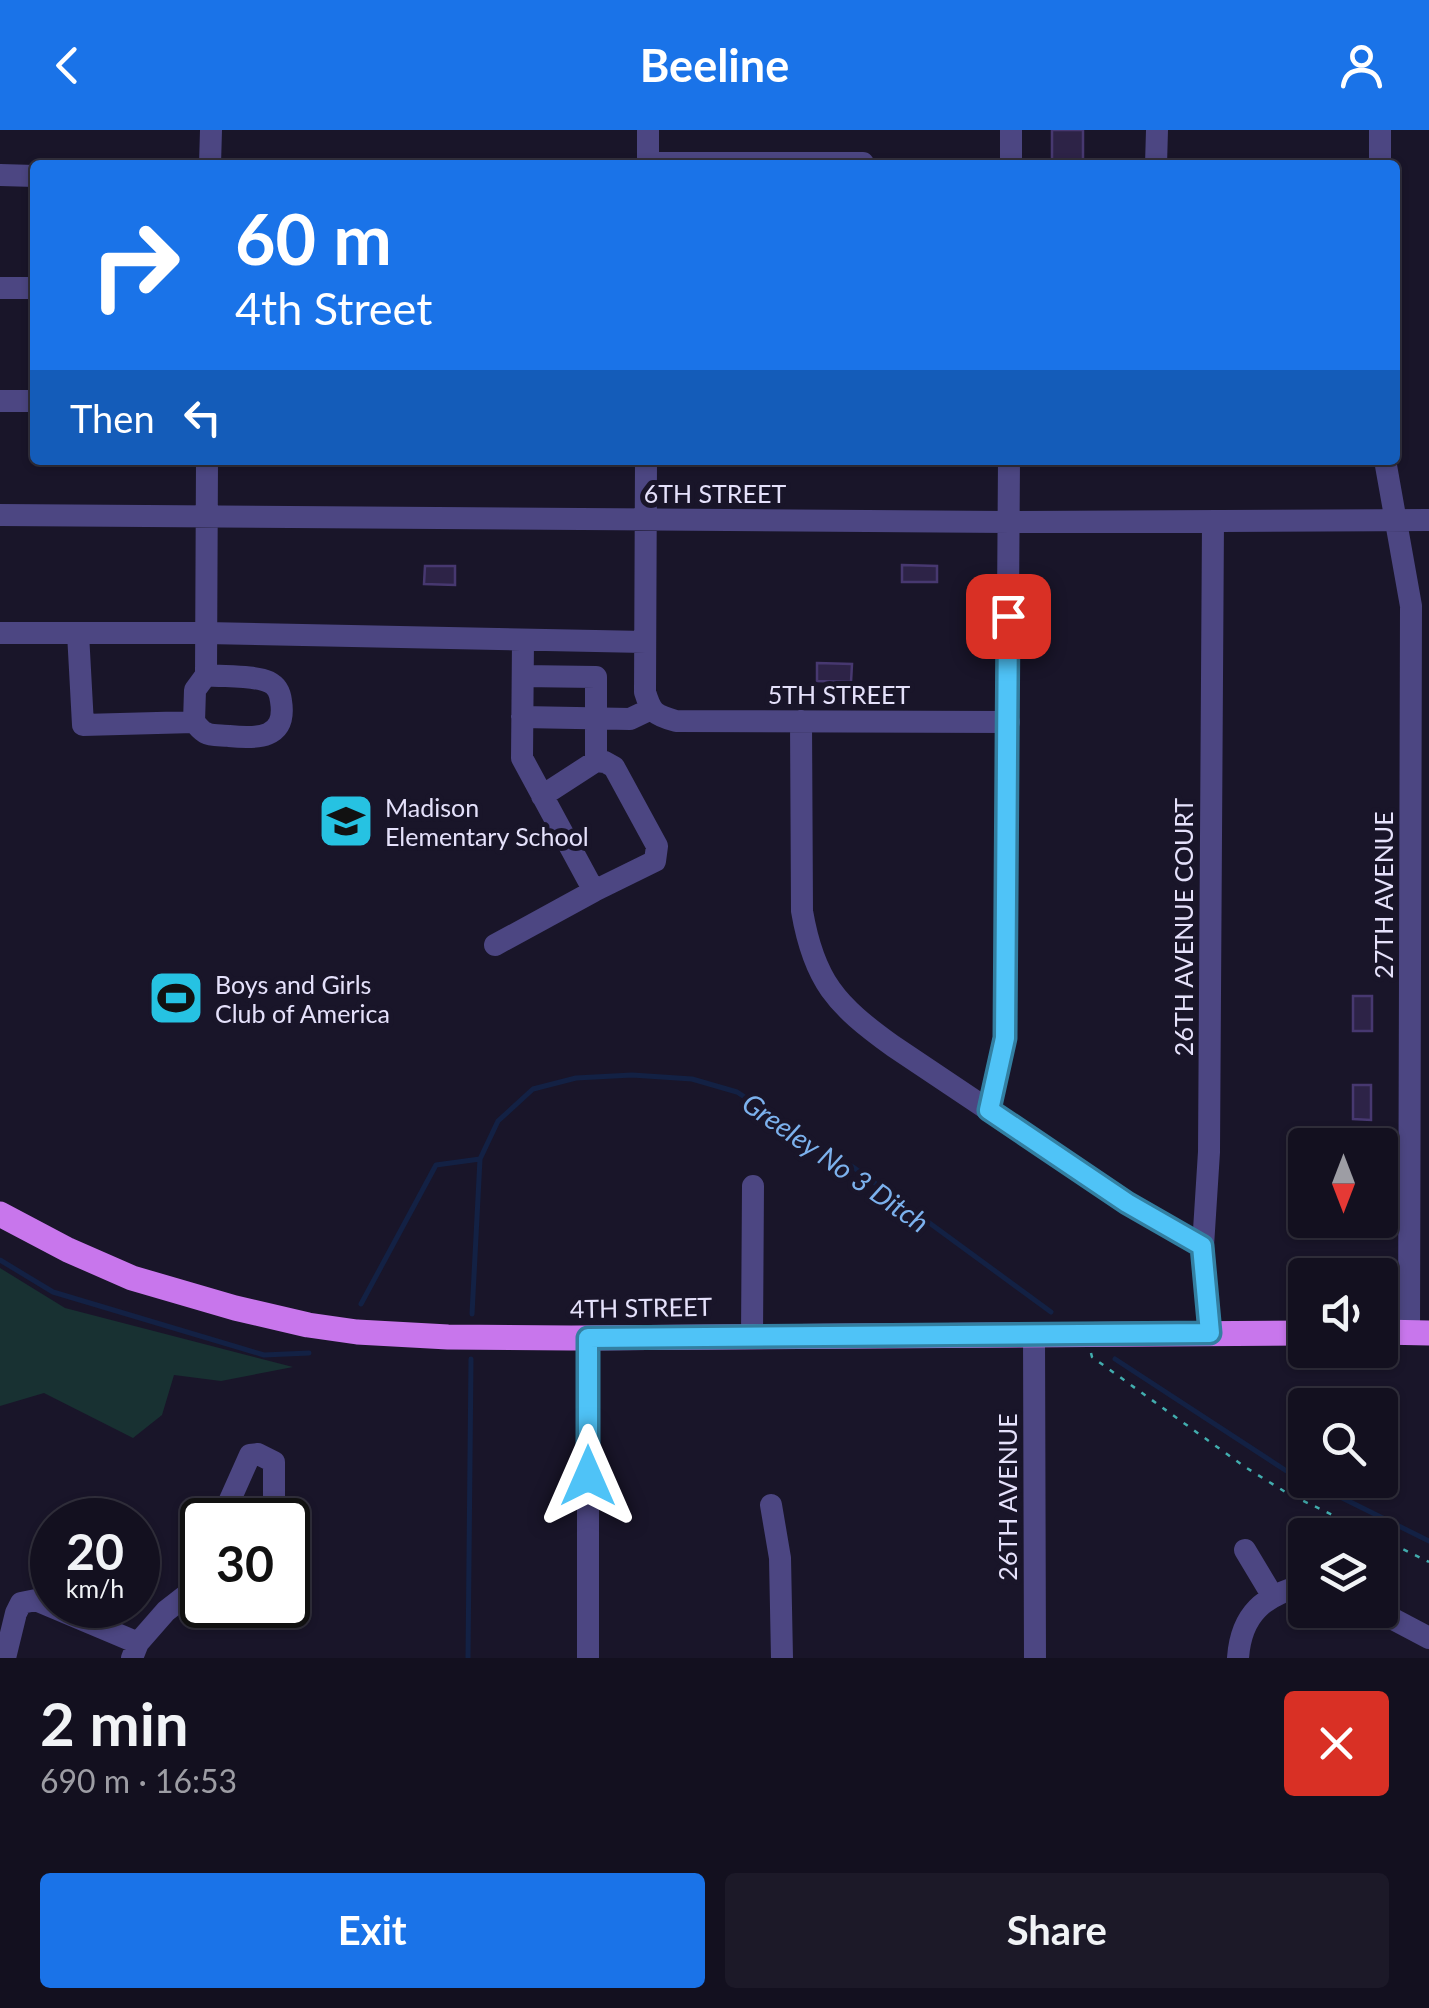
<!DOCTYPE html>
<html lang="en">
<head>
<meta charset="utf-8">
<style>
  body { margin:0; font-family:Lato,sans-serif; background:#1c1928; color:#f1f3f6; height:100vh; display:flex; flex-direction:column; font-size:38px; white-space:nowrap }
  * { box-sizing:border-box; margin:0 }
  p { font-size:32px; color:#9d9da4 }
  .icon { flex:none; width:55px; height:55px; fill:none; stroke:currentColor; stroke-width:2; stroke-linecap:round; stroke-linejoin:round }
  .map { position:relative; height:1528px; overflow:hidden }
  .sheet { display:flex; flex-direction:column; background:#13101f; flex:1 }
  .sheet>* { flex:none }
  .guide { position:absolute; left:30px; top:30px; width:1370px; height:305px; border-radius:10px; box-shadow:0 2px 8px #0004,0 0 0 2px #32303d; background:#1a73e8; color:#fff; overflow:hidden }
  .needle { width:65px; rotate:180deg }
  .fabs { position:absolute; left:1288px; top:998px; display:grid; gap:20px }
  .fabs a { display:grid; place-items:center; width:110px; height:110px; border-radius:10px; background:#13101f; box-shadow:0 2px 8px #0004,0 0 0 2px #32303d; font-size:50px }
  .speed { position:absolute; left:30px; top:1368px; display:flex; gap:20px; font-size:50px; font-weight:700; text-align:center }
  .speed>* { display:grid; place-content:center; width:130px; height:130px; border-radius:50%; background:#13101f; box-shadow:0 2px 8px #0004,0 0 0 2px #32303d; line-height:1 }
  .speed small { font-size:25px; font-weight:400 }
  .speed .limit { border:5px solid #111; border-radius:15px; background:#fff; color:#111 }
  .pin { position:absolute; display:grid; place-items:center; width:85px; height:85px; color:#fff; margin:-42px; border-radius:20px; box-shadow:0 5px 15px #0006 }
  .me { position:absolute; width:110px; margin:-55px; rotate:0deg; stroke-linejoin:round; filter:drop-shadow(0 0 8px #0008) }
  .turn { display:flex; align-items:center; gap:35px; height:210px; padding:0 40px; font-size:45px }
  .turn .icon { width:130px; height:130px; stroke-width:2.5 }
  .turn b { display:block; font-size:70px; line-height:85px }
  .then { display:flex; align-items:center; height:95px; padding:0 40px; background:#0003; gap:20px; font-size:38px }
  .round { display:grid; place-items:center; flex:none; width:105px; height:105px; border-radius:10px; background:#1c1928 }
  .overview { display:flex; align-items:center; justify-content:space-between; height:170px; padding:0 40px }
  h1 { font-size:60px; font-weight:700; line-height:75px }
  .action { display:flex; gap:20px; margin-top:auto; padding:20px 40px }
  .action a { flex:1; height:115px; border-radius:10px; background:#1a73e8; color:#fff; font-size:40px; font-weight:700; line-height:115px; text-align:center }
  .action a+a { background:#1c1928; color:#f1f3f6 }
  header { display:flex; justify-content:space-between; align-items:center; height:130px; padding:0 40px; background:#1a73e8; color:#fff; font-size:45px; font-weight:700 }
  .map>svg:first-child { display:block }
  .green { fill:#183132 }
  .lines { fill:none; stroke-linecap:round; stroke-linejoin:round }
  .stream { stroke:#132144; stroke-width:5 }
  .building { fill:#2d2347; stroke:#473870; stroke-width:2.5 }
  .path { stroke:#42adae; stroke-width:2.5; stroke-dasharray:5 8; stroke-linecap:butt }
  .minor { stroke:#4c4682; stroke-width:22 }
  .major { stroke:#c876ec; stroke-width:25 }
  .route-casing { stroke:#337fa1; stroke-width:25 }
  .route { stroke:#4fc3f7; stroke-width:18 }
  .labels { text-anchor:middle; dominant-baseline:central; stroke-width:10; stroke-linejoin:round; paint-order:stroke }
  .street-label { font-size:25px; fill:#e5e1fb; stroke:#191529 }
  .poi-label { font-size:25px; fill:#e5e1fb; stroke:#191529; text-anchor:start }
  .water-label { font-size:28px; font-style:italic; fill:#7cb1ed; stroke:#191529 }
</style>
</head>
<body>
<header><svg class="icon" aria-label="back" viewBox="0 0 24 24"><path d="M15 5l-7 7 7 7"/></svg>Beeline<svg class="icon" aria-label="person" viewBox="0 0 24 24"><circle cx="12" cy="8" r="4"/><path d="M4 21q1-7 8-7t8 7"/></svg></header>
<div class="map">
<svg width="1429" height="1528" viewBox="0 0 1429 1528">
  <rect width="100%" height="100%" fill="#191529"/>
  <path class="green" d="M 0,1138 L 65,1178 L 293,1237 L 221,1251 L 174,1245 L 162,1285 L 133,1308 L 44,1263 L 0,1276 Z"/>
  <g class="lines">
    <path class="stream" d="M 0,1130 L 53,1162 L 264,1225 L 309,1223
      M 361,1174 L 436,1035 L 480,1029 L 498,991 L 533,959 L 576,948 L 632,945 L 692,949 L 737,962 L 853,1037 L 1051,1182
      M 472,1184 L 480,1029
      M 1115,1229 L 1285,1340 L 1305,1350
      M 1306,1350 L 1429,1411
      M 468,1528 L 471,1229"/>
  </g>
  <path class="building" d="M 1052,0 L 1083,0 L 1083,35 L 1052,35 Z
    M 902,435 L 937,436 L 937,452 L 902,452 Z
    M 425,436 L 455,436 L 455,455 L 424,454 Z
    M 817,533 L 852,534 L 851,552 L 817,551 Z
    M 1353,866 L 1372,866 L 1372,901 L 1353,901 Z
    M 1353,955 L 1371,955 L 1371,990 L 1353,989 Z"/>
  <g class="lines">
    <path class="path" d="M 1091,1223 L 1092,1227 L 1245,1337 L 1287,1363 L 1374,1405
      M 1380,1408 L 1429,1432"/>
    <path class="minor" d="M 1011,0 L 1011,35
      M 648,33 L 863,33
      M 210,35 L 211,0
      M 648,35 L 648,0
      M 1156,35 L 1157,0
      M 1380,35 L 1380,0
      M 0,45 L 35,46
      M 0,158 L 35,158
      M 0,271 L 35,271
      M 646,330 L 645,562 C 651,582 654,585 676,591 L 1009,592
      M 1385,330 L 1411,476 L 1409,1202
      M 0,385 L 1008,392 L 1429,390
      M 0,503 L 206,503 L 645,512
      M 78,503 L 83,595 L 194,592 L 195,560 L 206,545 L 207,330
      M 523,546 L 596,547 L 596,631
      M 522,587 L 630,589 L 651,579
      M 801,591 L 802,781 C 814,851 836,875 893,916 L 1127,1073 L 1203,1116
      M 194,592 C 198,596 201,601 206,603 C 211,606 223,605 229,606 C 257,609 287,609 281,571 C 280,562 277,556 269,552 C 254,545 223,547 206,545
      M 542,666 L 596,631 L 605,632 L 614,637 L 657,716 L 655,731 L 594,761
      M 495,815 L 594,761 L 522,628 L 523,510
      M 989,981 L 1005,909 L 1009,330
      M 1210,1203 L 1203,1116 L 1209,1022 L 1213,391
      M 752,1206 L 753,1056
      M 1034,1206 L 1035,1528
      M 771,1375 L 780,1428 L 782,1528
      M 221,1390 L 250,1325 L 258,1324 L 274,1332 L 274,1378 L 269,1390
      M 1245,1420 L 1272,1465
      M 1376,1480 L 1429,1508
      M 5,1528 L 16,1483 L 21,1473 L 36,1470 L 138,1513
      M 132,1528 L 138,1513 L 166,1481 L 202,1453
      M 588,1528 L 588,1208
      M 1238,1528 C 1241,1484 1264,1465 1305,1455"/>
    <path class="major" d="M 0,1084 L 68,1120 L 132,1148 L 235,1178 L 308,1195 L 357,1202 L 448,1207 L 571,1208 L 1305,1203
      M 1380,1202 L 1429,1203"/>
  </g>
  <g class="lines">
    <g class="route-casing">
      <path id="route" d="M 588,1346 L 588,1208 L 1210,1203 L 1202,1116 L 1127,1073 L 989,980 L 1005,908 L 1008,486"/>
    </g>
    <use href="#route" class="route"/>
  </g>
  <defs>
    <g id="school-square" transform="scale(2.875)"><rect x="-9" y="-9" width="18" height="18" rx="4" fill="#26c2e2" stroke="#191529"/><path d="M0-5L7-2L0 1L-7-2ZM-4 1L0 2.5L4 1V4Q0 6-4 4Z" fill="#111"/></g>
    <g id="stadium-square" transform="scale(2.875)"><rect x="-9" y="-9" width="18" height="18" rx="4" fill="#26c2e2" stroke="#191529"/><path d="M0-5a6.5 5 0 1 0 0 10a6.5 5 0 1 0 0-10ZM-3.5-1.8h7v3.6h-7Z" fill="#111"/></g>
  </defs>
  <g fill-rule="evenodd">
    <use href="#school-square" x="346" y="691"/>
    <use href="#stadium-square" x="176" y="868"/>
  </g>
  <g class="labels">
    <g class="street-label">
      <text x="715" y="363">6TH STREET</text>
      <text x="839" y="564">5TH STREET</text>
      <text transform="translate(1383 765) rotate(-90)">27TH AVENUE</text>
      <text transform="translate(1183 797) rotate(-90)">26TH AVENUE COURT</text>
      <text transform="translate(641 1177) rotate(-1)">4TH STREET</text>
      <text transform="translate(1007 1367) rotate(-90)">26TH AVENUE</text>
    </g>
    <g class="poi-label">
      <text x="385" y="677">Madison<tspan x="385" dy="29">Elementary School</tspan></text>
      <text x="215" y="854">Boys and Girls<tspan x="215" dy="29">Club of America</tspan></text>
    </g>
    <g class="water-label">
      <text transform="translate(836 1032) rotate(35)">Greeley No 3 Ditch</text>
    </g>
  </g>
</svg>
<div class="fabs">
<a><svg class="needle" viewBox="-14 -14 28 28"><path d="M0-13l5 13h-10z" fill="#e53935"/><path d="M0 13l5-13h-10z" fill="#9d9da4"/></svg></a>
<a><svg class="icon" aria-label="sound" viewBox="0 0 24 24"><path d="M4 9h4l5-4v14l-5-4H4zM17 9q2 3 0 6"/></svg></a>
<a><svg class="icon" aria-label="search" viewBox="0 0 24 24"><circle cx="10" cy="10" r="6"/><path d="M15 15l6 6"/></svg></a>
<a><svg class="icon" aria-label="layers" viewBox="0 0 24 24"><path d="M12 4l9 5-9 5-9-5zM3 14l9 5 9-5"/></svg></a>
</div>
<div class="speed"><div>20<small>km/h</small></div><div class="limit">30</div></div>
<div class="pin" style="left:1008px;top:486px;background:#d93025"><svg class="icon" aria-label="arrive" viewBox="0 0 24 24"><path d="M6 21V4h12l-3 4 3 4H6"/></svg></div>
<svg class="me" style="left:588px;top:1346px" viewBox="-20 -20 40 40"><path d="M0-17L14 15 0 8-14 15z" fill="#4fc3f7" stroke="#fff" stroke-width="4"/></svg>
<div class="guide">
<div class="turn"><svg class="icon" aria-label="right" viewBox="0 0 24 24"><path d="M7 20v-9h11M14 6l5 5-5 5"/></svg><div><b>60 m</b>4th Street</div></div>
<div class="then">Then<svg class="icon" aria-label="left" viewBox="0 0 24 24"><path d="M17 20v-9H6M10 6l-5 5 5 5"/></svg></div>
</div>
</div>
<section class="sheet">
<div class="overview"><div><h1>2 min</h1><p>690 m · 16:53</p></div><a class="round" style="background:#d93025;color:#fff"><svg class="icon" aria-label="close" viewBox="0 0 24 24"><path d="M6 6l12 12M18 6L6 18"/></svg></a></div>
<div class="action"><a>Exit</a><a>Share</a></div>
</section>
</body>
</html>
